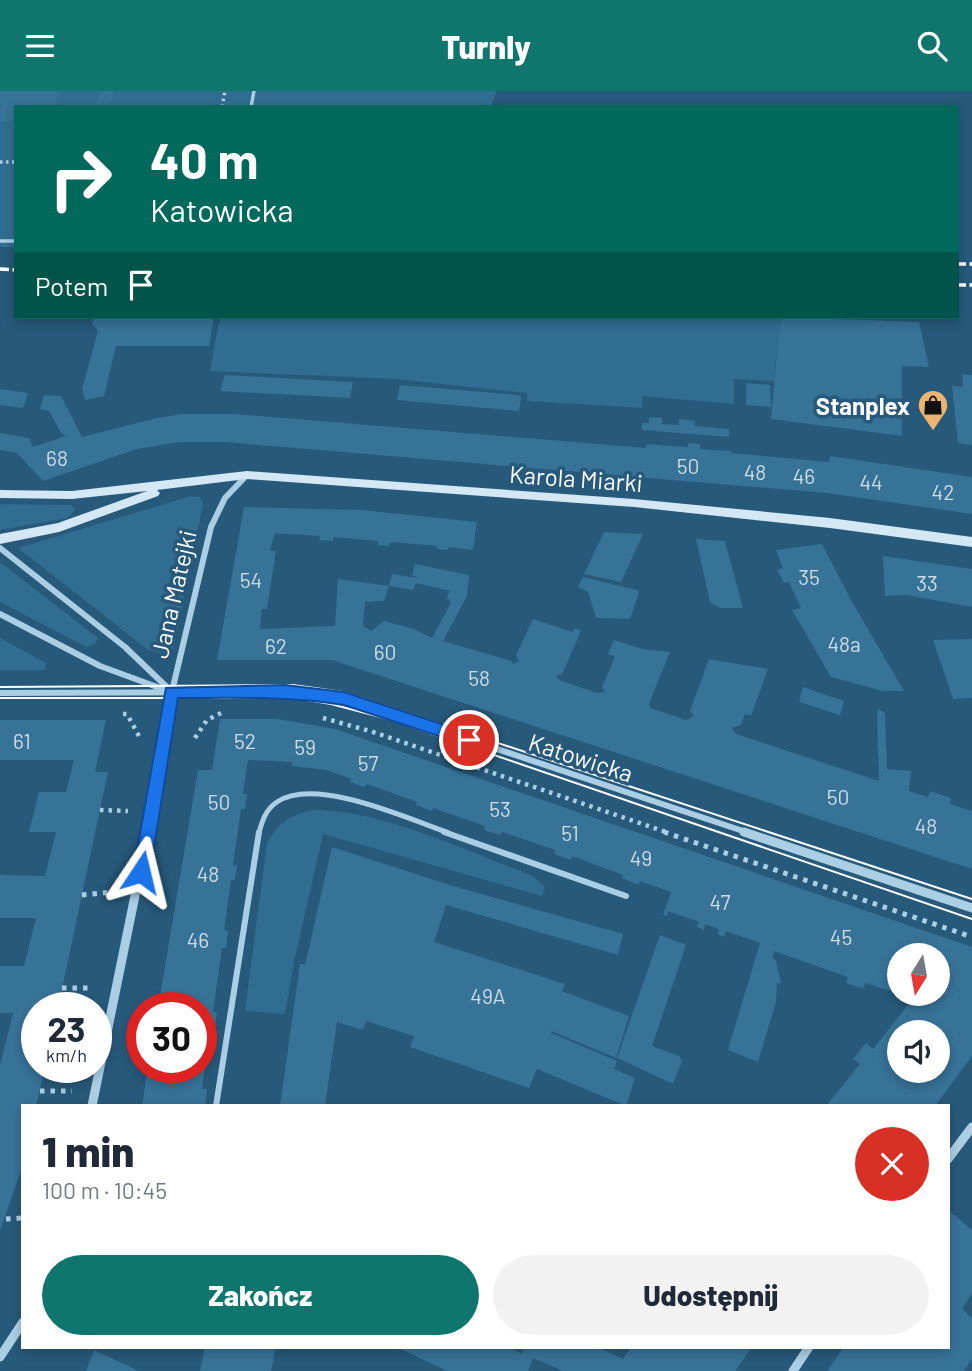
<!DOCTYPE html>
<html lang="pl">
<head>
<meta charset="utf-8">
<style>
  body { margin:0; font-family:Barlow,sans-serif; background:#f2f2f3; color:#1f2937; height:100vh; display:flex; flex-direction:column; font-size:26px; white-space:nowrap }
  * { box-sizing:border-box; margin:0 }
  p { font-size:23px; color:#747a83 }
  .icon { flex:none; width:38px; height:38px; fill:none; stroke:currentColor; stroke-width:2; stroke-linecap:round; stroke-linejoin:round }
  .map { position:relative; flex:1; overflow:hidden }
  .drawer { position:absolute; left:21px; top:1013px; width:929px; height:245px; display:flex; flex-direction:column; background:#fff; border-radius:0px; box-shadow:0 4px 10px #0003 }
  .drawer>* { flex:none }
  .banner { position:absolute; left:14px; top:14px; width:945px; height:214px; border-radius:0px; box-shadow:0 4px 10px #0003; background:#00695c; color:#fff; overflow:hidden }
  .needle { width:46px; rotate:191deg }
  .tools { position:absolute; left:887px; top:852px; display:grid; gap:14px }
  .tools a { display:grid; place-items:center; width:63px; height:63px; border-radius:50%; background:#fff; box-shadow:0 4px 10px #0003; font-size:35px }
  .speed { position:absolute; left:21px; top:901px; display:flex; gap:14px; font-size:35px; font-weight:700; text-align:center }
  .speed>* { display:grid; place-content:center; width:91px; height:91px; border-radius:50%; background:#fff; box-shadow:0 4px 10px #0003; line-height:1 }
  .speed small { font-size:18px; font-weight:400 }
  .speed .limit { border:10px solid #d22; background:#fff; color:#111 }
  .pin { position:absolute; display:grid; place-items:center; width:60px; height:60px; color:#fff; margin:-30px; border:4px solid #fff; border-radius:50%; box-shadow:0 2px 7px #0007 }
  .me { position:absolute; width:77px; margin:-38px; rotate:10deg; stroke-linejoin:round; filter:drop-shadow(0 0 5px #0008) }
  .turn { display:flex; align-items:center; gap:24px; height:147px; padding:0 21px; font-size:32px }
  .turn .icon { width:91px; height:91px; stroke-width:2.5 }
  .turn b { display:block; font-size:49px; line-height:60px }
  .then { display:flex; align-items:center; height:66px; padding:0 21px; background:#0003; gap:14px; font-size:26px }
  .round { display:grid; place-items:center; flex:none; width:74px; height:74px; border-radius:37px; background:#f2f2f3 }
  .overview { display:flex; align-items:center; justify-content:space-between; height:119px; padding:0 21px }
  h1 { font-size:42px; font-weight:800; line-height:52px }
  .cta { display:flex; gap:14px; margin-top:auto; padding:14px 21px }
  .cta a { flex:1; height:80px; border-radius:42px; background:#0f766e; color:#fff; font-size:28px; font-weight:800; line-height:80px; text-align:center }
  .cta a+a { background:#f2f2f3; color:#1f2937 }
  header { display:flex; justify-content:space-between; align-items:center; height:91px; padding:0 21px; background:#0f766e; color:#fff; font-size:32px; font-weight:800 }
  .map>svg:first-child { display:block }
  .green { fill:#316d91 }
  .building { fill:#377297; fill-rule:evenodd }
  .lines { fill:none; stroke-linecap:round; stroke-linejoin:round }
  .path-far2 { stroke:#aacee4; stroke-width:3.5; stroke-dasharray:2.5 3.5; stroke-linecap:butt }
  .path-far1 { stroke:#aacee4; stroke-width:4.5; stroke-dasharray:3.5 5; stroke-linecap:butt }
  .path { stroke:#aacee4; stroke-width:5; stroke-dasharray:4.5 6; stroke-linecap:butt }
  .service-far2 { stroke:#aacee4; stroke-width:3.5 }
  .service-far1 { stroke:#aacee4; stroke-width:5 }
  .service { stroke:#aacee4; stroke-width:6 }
  .minor-far1 { stroke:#aacee4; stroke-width:6 }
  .minor { stroke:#aacee4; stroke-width:9 }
  .secondary { fill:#d3e7f4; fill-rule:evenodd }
  .tram { stroke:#fff; stroke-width:2 }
  .rail { stroke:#fff; stroke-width:3.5; stroke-dasharray:9 3.5; stroke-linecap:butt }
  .route { fill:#1a73e8; stroke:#114b97; stroke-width:2 }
  .labels { text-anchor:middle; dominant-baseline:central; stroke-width:7; stroke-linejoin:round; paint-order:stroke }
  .number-label { font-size:21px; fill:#cddce5 }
  .poi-label { font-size:24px; font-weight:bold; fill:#fff; stroke:#27597a; text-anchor:end }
  .street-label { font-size:24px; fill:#fff; stroke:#27597a }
</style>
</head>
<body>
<header><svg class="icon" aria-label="menu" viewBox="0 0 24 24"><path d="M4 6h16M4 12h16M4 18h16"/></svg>Turnly<svg class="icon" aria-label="search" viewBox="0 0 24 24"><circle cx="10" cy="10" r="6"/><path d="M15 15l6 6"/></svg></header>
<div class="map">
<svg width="972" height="1280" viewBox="0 0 972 1280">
  <rect width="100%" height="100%" fill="#27597a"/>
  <path class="green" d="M 0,0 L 497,0 L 490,16 L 16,16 L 16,156 L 0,156 Z
    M 220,226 L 780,226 L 774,290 L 734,288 L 734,313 L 642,305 L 642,317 L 527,310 L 527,302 L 395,288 L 210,280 Z
    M 191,405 L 200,406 L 203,413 L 174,557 L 167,564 L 148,559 L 18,457 Z
    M 0,413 L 71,414 L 76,418 L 67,427 L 0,439 Z
    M 0,471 L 98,547 L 95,553 L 86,556 L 0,511 Z
    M 0,547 L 46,572 L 45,579 L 0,579 Z
    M 315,719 C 382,719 469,761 533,785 L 545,796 L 542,805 L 323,743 L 294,871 L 285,923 L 245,920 L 267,752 C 279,731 291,723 315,719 Z"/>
  <path class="building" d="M 0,0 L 60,0 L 55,16 L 16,16 L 16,30 L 0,30 Z
    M 100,0 L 114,0 L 111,12 L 97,13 Z
    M 94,226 L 124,227 L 214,227 L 209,255 L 116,255 L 104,305 L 85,309 L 82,298 L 98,240 L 92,233 Z
    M 780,226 L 919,231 L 929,276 L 902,275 L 902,345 L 771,328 Z
    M 962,283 L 972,284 L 972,354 L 958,352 L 952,295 L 963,296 Z
    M 225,284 L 315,289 L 353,291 L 350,307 L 220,300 Z
    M 746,292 L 770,294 L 771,316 L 746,314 Z
    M 400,294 L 508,303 L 521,305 L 519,320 L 397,309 Z
    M 0,298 L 28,302 L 23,317 L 0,314 Z
    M 44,304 L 61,305 L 82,346 L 157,327 L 182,323 L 235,323 L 646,357 L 646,353 L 688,356 L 688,352 L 700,353 L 700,358 L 731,360 L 731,362 L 829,371 L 830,365 L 972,386 L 972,423 L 827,402 L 225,351 L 180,351 L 137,358 L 43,390 L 17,362 L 0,359 L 0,342 L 29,347 L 33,356 L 66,345 L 61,342 L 49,320 L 40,318 Z
    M 649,326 L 662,327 L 662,333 L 679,334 L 679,328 L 695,330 L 695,335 L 729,338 L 729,346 L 642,339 L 642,332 L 649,332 Z
    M 244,416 L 361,419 L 477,431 L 473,459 L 449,456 L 447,459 L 437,458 L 437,455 L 391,451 L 388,455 L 378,454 L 378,450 L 333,446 L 333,450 L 319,449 L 320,445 L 275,442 L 270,460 L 276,460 L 267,518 L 262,518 L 260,538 L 335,535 L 338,488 L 389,495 L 384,510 L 365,511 L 363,534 L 371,540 L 384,530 L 414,538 L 432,547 L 451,512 L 447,506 L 450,500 L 416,492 L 413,499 L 389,495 L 392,483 L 418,487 L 412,484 L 415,473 L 469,484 L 467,505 L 443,550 L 512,570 L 512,573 L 519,570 L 516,564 L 533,528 L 573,541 L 575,537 L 581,540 L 562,583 L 556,585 L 561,590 L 598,602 L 605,601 L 602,596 L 615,566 L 608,563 L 614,549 L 643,558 L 670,561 L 649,613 L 650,617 L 686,629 L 694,625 L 690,620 L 709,568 L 768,578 L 751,625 L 745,623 L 741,634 L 732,637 L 736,643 L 879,690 L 877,618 L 885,622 L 887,678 L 911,680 L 909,700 L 928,706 L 930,700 L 951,707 L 950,713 L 972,720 L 972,778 L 332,569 L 217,569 Z
    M 604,441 L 643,443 L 621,491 L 584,483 Z
    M 696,448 L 725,450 L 743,517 L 720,517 L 710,511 Z
    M 822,453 L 851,509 L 904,600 L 883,600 L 831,586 L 792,519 L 801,517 L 789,491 L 784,492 L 777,479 L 783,477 L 776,459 Z
    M 883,465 L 972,478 L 972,516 L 907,504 L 885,505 Z
    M 583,486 L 637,499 L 639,502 L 630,528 L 596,527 L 588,501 L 578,496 Z
    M 972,548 L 972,607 L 953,608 L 933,549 Z
    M 803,596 L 844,610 L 840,624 L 799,611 Z
    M 220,628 L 278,628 L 335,638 L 972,856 L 972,965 L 935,1015 L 826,1015 L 860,973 L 853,968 L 866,952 L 873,958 L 915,905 L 921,911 L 927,903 L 938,903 L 938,881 L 943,874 L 938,873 L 938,864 L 900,864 L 900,891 L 894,901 L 865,892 L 863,898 L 846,892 L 848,886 L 774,860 L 772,867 L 776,869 L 781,893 L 777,892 L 776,911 L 758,971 L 728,959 L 760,852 L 726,840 L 724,846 L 718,843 L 719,838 L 705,833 L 704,839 L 697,836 L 699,831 L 668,820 L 667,825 L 663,824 L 671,801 L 640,790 L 639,794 L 622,787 L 623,784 L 572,765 L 571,769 L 554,763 L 555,759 L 502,741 L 500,744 L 484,739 L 485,735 L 433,717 L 432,720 L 416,714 L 417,711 L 367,693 L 364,696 L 350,691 L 351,688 L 327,679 L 292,675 L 292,671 L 248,669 L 243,703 L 247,703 L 245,718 L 241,718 L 233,774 L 237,774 L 235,789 L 231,789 L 224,839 L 228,840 L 226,857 L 222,857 L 213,921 L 217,921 L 215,940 L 210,941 L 206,969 L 202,998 L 207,998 L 205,1015 L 142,1015 L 148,976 L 201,976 L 201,917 L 158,917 L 198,679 L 212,679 ZM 900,942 L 938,942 L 938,980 L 900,980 Z
    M 0,629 L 106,629 L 95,681 L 108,681 L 58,917 L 37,917 L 37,976 L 45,976 L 36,1015 L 23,1015 L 23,1074 L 0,1140 L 0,975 L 13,922 L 0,922 L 0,875 L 24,875 L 36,827 L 0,827 L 0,784 L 45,785 L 56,741 L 29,741 L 39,701 L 66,701 L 74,669 L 0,669 Z
    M 332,756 L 453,795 L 623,843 L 618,864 L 446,814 L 434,851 L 565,893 L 562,900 L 629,925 L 616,967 L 551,940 L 551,942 L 617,970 L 614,978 L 635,987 L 626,1015 L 537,978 L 529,997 L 410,956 L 414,945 L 366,930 L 363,939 L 337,931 L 325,1015 L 280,1015 L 300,873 L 305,874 Z
    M 660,844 L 686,854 L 652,955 L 679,965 L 682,970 L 673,993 L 617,967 Z
    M 948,1119 L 972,1139 L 972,1202 L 962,1218 L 972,1227 L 972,1268 L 964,1280 L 827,1280 L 844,1256 L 948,1256 Z
    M 205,1256 L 276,1256 L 271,1280 L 200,1280 Z
    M 397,1256 L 508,1256 L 522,1263 L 524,1256 L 598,1256 L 623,1268 L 631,1256 L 752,1256 L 735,1280 L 563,1280 L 533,1267 L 528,1280 L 447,1280 Z
    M 94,1259 L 139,1280 L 86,1280 Z"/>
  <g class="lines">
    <path class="path-far2" d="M 222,16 L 225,0
      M 0,71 L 16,71"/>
    <path class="path-far1" d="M 123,623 L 127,623 L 140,647
      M 323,627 L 370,640 L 669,742
      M 195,647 L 207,629 L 221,622
      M 100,719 L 128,720"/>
    <path class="path" d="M 664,741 L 972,846
      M 82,804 L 113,801
      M 62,897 L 93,897
      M 40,1000 L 72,1000
      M 6,1128 L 23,1127"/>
    <path class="service-far2" d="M 251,16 L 254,0
      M 0,150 L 16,150"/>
    <path class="service-far1" d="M 259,742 C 262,730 266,718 277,711 C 315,685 409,728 449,742"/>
    <path class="service" d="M 444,741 L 626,805
      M 216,1015 L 259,741"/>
    <path class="minor-far1" d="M 0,457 L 125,556 L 172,601
      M 0,523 L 100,575 L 168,600
      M 0,602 L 285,601 L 344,607 L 749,742
      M 148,742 L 173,596 L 211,436 L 225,407 L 247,384"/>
    <path class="minor" d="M 744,741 L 972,817
      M 92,1015 L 148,741
      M 948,1068 L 972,1036
      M 0,1266 L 23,1231
      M 793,1280 L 809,1256"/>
    <path class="secondary" d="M 247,380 L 634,408 L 830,427 L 972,446 L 972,456 L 830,437 L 634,416 L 247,388 L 157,399 L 160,402 L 158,405 L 59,441 L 0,453 L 0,443 L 58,432 L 147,400 L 72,408 L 0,407 L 0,399 L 72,400 Z"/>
    <path class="tram" d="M 0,596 L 293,594 L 343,601 L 972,808
      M 0,607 L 295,607 L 331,613 L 392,629 L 972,828"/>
    <path class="rail" d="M 957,173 L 972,173
      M 0,178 L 16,179
      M 957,194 L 972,194"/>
  </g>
  <path class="route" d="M 285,594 L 344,601 L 475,644 L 477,649 L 475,653 L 469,655 L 344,614 C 289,605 234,607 178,607 L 150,781 L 147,787 L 141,789 L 135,787 L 133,781 L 166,597 Z"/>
  <defs>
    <g id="shop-pin" transform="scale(1.575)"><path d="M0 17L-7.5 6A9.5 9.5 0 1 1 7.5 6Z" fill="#ecb470" stroke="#27597a"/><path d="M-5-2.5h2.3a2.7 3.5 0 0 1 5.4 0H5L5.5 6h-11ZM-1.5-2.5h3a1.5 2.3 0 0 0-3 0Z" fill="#111"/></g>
  </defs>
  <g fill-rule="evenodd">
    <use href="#shop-pin" x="933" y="314"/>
  </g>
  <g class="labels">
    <g class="number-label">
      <text x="57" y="366">68</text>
      <text x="688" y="374">50</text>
      <text x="755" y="380">48</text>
      <text x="804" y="384">46</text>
      <text x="871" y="390">44</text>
      <text x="943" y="400">42</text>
      <text x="809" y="485">35</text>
      <text x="251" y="488">54</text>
      <text x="927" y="491">33</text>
      <text x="844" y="552">48a</text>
      <text x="276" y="554">62</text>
      <text x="385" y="560">60</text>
      <text x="479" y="586">58</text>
      <text x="22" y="649">61</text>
      <text x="245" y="649">52</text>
      <text x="305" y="655">59</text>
      <text x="368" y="671">57</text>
      <text x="838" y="705">50</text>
      <text x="219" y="710">50</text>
      <text x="500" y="717">53</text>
      <text x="926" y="734">48</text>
      <text x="570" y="741">51</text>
      <text x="641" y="766">49</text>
      <text x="208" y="782">48</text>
      <text x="720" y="810">47</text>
      <text x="841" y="845">45</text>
      <text x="198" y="848">46</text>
      <text x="488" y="904">49A</text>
    </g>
    <g class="poi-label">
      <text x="910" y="314">Stanplex</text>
    </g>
    <g class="street-label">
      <text transform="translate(576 387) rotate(4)">Karola Miarki</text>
      <text transform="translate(173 503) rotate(-77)">Jana Matejki</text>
      <text transform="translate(581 666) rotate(18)">Katowicka</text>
    </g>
  </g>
</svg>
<div class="tools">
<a><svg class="needle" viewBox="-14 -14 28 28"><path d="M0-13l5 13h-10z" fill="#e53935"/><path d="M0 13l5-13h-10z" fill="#747a83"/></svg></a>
<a><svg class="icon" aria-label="sound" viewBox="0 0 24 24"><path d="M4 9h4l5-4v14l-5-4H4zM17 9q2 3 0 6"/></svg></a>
</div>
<div class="speed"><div>23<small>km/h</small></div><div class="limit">30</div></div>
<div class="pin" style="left:469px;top:649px;background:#d93025"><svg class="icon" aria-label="arrive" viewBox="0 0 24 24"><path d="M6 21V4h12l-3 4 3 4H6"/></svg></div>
<svg class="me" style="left:141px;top:781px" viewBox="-20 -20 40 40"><path d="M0-17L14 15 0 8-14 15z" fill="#1a73e8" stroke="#fff" stroke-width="4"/></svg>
<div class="banner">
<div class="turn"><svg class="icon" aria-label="right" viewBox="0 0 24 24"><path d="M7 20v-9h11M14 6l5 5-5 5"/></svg><div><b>40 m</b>Katowicka</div></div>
<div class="then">Potem<svg class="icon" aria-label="arrive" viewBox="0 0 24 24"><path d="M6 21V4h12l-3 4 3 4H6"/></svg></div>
</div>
<section class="drawer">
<div class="overview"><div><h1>1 min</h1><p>100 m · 10:45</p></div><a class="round" style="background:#d93025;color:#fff"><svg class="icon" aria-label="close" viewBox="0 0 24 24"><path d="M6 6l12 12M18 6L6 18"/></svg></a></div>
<div class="cta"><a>Zakończ</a><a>Udostępnij</a></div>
</section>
</div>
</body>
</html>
